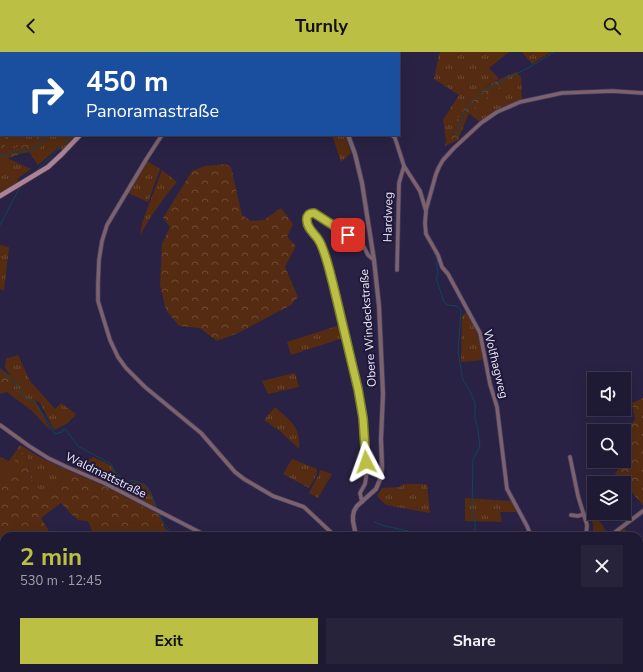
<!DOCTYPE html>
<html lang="en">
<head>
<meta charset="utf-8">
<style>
  body { margin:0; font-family:"Nunito Sans",sans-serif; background:#27233b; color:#f1f3f6; height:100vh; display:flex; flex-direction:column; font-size:15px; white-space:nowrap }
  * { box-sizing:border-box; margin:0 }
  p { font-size:13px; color:#a1a1ac }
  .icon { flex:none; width:22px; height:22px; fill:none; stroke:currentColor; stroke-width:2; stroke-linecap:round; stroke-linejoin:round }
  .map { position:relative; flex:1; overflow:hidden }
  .sheet { position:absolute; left:0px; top:480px; width:643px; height:140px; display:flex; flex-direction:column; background:#1f1a33; border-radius:12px 12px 0 0; box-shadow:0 4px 16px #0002,0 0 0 1px #3c384e }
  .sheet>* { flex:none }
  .hud { position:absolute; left:0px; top:0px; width:400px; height:84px; box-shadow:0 4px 16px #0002,0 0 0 1px #3c384e; background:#1a4fa0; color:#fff; overflow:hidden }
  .tools { position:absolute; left:587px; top:320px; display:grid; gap:8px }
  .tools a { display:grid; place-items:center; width:44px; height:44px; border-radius:0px; background:#1f1a33; box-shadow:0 4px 16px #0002,0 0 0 1px #3c384e; font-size:20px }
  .pin { position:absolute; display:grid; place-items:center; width:34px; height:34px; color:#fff; margin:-17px; border-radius:8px; box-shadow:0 2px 6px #0006 }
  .me { position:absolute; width:44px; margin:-22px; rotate:356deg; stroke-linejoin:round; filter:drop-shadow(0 0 3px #0008) }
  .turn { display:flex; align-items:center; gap:14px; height:84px; padding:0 20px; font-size:18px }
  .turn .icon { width:52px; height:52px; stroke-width:2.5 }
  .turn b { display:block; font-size:28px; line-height:34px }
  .round { display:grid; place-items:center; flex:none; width:42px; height:42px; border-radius:0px; background:#27233b }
  .headline { display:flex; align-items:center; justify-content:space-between; height:68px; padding:0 20px }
  h1 { font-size:24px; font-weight:700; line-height:30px; color:#bbc044 }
  .button { display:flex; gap:8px; margin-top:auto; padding:8px 20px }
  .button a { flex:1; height:46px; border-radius:0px; background:#bbc044; color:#111; font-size:16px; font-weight:700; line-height:46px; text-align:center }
  .button a+a { background:#27233b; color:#f1f3f6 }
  header { display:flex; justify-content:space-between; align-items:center; height:52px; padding:0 20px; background:#bbc044; color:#111; font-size:18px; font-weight:700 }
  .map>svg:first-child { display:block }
  .grass { fill:url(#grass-tufts) }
  .forest { fill:url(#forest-crowns) }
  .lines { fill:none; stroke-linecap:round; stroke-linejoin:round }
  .stream { stroke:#0d465d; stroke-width:1 }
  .minor-casing { stroke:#443e5e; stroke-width:5 }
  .tertiary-casing { stroke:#443e5e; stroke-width:5.5 }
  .secondary-casing { stroke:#443e5e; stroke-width:6 }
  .minor { stroke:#7d626d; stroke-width:3.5 }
  .tertiary { stroke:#7d626d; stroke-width:4 }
  .secondary { stroke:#ad8294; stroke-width:4.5 }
  .route-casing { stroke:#7a7d2c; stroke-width:10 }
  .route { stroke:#bbc044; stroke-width:7 }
  .labels { text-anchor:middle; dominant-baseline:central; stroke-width:4; stroke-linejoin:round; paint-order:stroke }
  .street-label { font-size:12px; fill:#ebe9fb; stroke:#1f1839 }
</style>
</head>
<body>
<header><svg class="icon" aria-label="back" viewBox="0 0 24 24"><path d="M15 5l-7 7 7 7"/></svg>Turnly<svg class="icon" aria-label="search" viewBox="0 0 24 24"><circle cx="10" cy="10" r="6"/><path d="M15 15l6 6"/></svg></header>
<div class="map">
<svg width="643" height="620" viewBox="0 0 643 620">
  <defs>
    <pattern id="grass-tufts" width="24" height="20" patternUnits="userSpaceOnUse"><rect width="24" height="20" fill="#552c11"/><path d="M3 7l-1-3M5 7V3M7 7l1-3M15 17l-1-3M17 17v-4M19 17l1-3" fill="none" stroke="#6e4b35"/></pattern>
    <pattern id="forest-crowns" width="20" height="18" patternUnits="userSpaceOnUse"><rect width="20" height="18" fill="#552c11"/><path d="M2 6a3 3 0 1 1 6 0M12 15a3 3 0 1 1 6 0" fill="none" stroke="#6e4b35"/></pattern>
  </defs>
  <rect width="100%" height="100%" fill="#292244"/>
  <path class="grass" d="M 441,0 L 509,0 L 489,16 L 499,27 L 486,35 L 455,72 L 452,84 L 446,88 L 443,68 L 459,43 L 434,27 L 439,2 Z
    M 522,0 L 551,0 L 532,12 Z
    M 516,20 L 521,25 L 522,48 L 504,54 L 480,70 L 468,61 L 507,29 L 507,24 Z
    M 5,83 L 38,83 L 29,91 L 12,97 C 4,95 3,90 5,83 Z
    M 49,83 L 77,83 L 62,99 L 58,96 L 38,113 L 29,100 C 39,98 43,91 49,83 Z
    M 332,83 L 345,83 L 351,101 L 341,110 Z
    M 7,106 L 31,117 L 17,127 L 19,130 L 0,142 L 0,109 Z
    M 147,109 L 160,117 L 148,150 L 128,141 L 137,124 L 140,126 L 137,124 Z
    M 162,118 L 177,130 C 163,147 150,164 140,184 L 142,171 Z
    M 0,193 L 9,195 L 4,238 L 0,237 Z
    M 467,259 L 480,289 L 482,308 L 461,310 L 462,264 Z
    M 340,273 L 343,286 L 291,303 L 287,290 Z
    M 18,303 L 30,329 L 55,357 L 61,351 L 76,362 L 68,371 L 54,378 L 40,351 L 23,340 L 35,348 L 51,379 L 32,359 L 7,340 L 17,332 L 5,316 L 6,307 Z
    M 295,321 L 299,335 L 268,342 L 262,329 Z
    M 275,355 C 290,369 301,374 299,397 L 280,379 L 264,368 Z
    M 20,393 L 41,406 L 71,420 L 51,438 L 43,440 C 29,431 29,417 27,402 L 20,400 L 6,423 L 0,422 L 0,405 L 9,409 Z
    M 93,405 L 110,413 L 118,425 L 122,430 L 143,431 L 151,440 L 158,458 L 75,417 Z
    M 292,407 L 317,417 L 317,422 L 309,436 L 283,422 Z
    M 320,418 L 332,422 L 318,446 L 309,441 L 319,422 Z
    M 403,432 L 427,432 L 430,461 L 386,453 L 377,444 L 382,436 L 400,435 Z
    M 465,446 L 511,449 L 518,460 L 500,460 L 502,470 L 465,469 Z"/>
  <path class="forest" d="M 1,13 L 1,83 L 5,83 C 3,90 4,96 12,97 L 29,91 L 38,83 L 49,83 L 40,96 L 35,99 L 20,102 L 0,109 L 0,15 Z
    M 507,24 L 507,29 L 469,61 L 458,88 L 445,94 L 446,88 L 452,84 C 453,80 454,76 455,72 C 465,50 485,33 507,24 Z
    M 226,112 L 231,115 L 242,163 L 251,169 L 264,168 L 281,156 L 293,172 L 287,185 L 296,194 L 285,215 L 298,245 L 291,253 L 238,281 L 217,289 L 200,276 L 179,274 L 166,258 L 160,233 L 162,192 L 170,175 L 163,166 L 192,119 L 205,114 Z
    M 0,316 L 11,324 L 17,332 L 7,340 L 0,342 Z
    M 643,346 L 643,453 L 615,421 L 625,411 L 623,409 L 624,384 L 635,367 L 632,351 Z
    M 20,400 L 27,402 C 29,417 29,431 43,440 L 51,438 L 71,420 L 98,431 L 159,462 L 165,476 L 174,484 L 94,484 L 88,469 L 78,468 L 72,463 L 61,451 L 41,466 L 52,484 L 4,484 L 4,616 L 188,616 L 185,620 L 0,620 L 0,422 L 6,423 Z
    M 594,461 L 608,482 L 607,484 L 593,484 L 593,472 L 589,464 Z
    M 624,476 L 630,484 L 613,484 Z
    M 643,489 L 643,507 L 639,508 L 639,491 Z
    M 643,588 L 643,620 L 596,620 L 603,616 L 639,616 L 639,593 Z
    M 457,616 L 475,616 L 475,620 L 462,620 Z"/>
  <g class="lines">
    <path class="stream" d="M 103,1 L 103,0
      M 456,85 C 456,80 458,78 459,74 C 461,64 466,57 472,50 C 489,32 509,26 530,15 C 538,10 546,5 554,0
      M 0,104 L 29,98 L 37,95 L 48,83
      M 37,118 L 73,83
      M 0,173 L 20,135
      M 433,198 L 437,208 L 437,215 L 438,222 L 436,226 L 444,250 L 448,253 L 457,254 L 461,259 L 458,300 L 463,328 L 469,337 L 475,351 L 475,366 L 478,377 L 480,394 L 473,407 L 472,456 L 475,470 L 475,484
      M 0,319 L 15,330 L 23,344 L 34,350 L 37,353 L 55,382 L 62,380 L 63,377 L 65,377 L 78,394 L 111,412 L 116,422 L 127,430 L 134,428 L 147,434 L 157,457
      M 159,461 C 163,472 167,476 176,484
      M 374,470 L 385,474 L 399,477 L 421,482 L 475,482
      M 208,482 L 213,479 L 221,484
      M 639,500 L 643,497
      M 334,616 L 336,619
      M 192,620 L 193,616"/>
    <g class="minor-casing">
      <path id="minor" d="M 162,83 L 147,106 L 107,173 L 102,189 L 99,208 L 98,232 L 98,249 L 110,288 L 118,305 L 126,316 L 145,335 L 201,381 L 235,420 L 244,427 L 273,444 L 304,455 L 335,484
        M 392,83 L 395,86 L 404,114 L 420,139 L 426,159 L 425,171 L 426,182 L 438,203 L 442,215 L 448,222 L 480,281 L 490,332 L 497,355 L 507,437 L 527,474 L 531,484
        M 426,158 L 436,122 L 439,115 L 443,108 L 454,96 L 481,71 L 497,60 L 520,50 L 562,41 L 612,39 L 643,41
        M 397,218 L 399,131 L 404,114
        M 0,373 L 29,394 L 48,406 L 67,415 L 104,431 L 207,484
        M 570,405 L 578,444 L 587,473 L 586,484
        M 362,450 L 360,441 L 365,432 L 367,420 L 363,366 L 358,337 L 330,220 L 319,188 L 309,176 L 307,171 L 307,167 L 308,163 L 311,161 L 314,161 L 338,177 L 359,189 L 364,195 L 368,203 L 374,208
        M 571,463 L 578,464 L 584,462
        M 610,484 L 643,459
        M 322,616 L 328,620
        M 453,616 L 459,620
        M 305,619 L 308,616
        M 337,620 L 340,616
        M 521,620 L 521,616
        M 560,620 L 562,616"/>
    </g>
    <g class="tertiary-casing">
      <path id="tertiary" d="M 281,0 L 283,1
        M 348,83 L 355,102 L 362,131 L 374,208 L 379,254 L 383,342 L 381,387 L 382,415 L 381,425 L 376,437 L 357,454 L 354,459 L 353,464 L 353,469 L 356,484
        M 389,616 L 391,620"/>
    </g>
    <g class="secondary-casing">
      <path id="secondary" d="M 149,1 L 150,0
        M 0,144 L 48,115 L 62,102 L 80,83"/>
    </g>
    <use href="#minor" class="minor"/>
    <use href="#tertiary" class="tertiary"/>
    <use href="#secondary" class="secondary"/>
  </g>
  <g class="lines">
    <g class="route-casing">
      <path id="route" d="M 348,183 L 314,161 C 309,161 306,164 307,169 C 307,176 314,181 318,187 C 325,197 330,221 333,232 L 358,337 L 363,366 L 366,410"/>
    </g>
    <use href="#route" class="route"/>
  </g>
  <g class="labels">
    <g class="street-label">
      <text transform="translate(388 165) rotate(-89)">Hardweg</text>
      <text transform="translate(368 276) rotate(-94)">Obere Windeckstraße</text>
      <text transform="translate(496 312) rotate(76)">Wolfhagweg</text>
      <text transform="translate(106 423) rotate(26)">Waldmattstraße</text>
    </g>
  </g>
</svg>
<div class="tools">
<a><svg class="icon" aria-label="sound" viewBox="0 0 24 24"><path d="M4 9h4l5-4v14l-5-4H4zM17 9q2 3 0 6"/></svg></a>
<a><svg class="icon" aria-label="search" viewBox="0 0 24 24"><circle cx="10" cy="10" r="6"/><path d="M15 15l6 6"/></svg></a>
<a><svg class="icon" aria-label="layers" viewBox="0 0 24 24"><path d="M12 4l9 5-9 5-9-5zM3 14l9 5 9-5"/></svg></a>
</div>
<div class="pin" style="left:348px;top:183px;background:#d93025"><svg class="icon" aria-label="arrive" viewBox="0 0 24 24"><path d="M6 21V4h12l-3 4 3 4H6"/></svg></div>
<svg class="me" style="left:366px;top:410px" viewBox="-20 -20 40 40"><path d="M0-17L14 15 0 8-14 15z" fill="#bbc044" stroke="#fff" stroke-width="4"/></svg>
<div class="hud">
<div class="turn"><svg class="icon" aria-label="right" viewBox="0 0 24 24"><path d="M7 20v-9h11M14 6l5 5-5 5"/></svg><div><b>450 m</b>Panoramastraße</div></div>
</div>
<section class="sheet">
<div class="headline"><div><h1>2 min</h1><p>530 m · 12:45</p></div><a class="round"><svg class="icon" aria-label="close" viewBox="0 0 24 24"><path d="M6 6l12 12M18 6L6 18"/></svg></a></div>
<div class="button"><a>Exit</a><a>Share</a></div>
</section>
</div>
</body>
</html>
